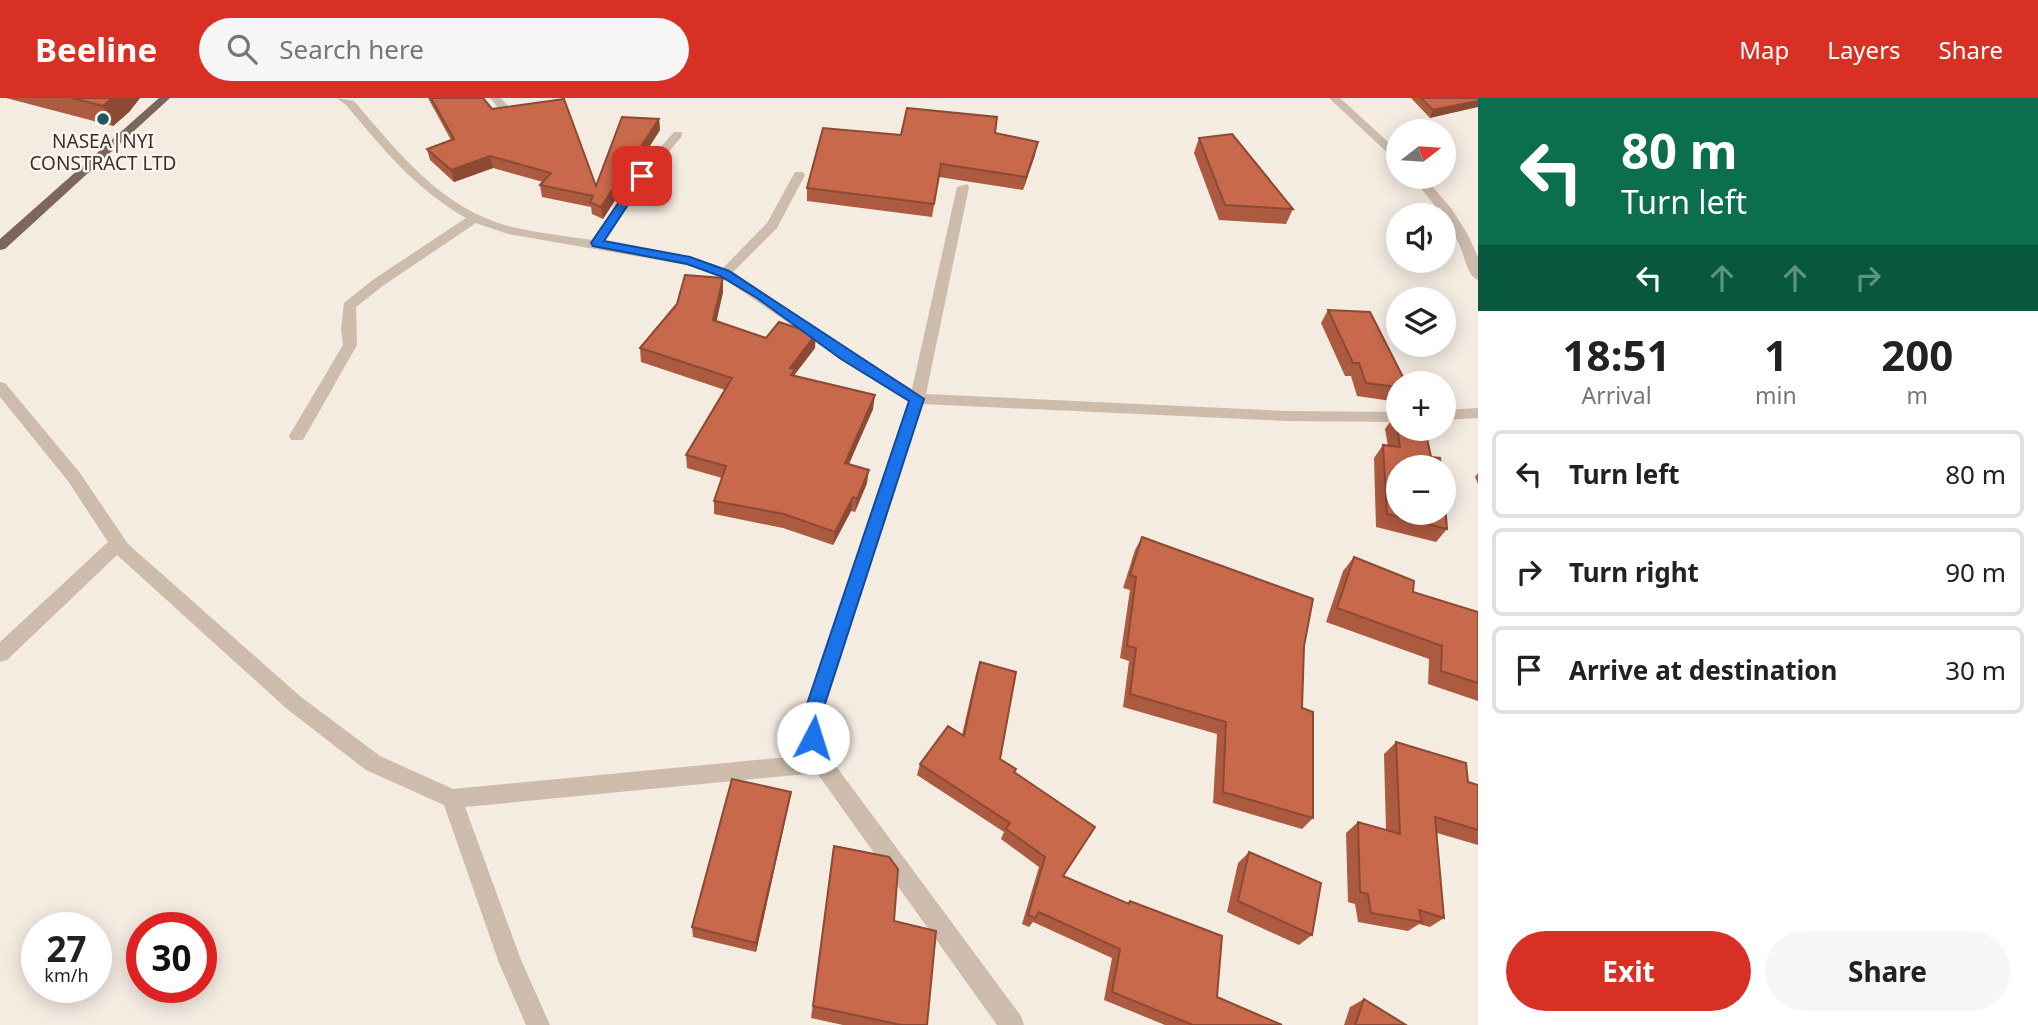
<!DOCTYPE html>
<html lang="en">
<head>
<meta charset="utf-8">
<style>
  body { margin:0; font-family:"Noto Sans",sans-serif; background:#f6f6f6; color:#222; height:100vh; display:flex; flex-direction:column; font-size:26px; white-space:nowrap }
  * { box-sizing:border-box; margin:0 }
  p { font-size:23px; color:#767676 }
  .icon { flex:none; width:38px; height:38px; fill:none; stroke:currentColor; stroke-width:2; stroke-linecap:round; stroke-linejoin:round }
  .map { position:relative; flex:1; overflow:hidden }
  .side { display:flex; flex-direction:column; background:#fff; width:560px }
  .side>* { flex:none }
  .top-card { background:#0b6e4f; color:#fff; overflow:hidden }
  .needle { width:46px; rotate:73deg }
  .tools { position:absolute; left:1386px; top:21px; display:grid; gap:14px }
  .tools a { display:grid; place-items:center; width:70px; height:70px; border-radius:50%; background:#fff; box-shadow:0 4px 18px #0003; font-size:35px }
  .speed { position:absolute; left:21px; top:814px; display:flex; gap:14px; font-size:35px; font-weight:700; text-align:center }
  .speed>* { display:grid; place-content:center; width:91px; height:91px; border-radius:50%; background:#fff; box-shadow:0 4px 18px #0003; line-height:1 }
  .speed small { font-size:18px; font-weight:400 }
  .speed .limit { border:10px solid #d22; background:#fff; color:#111 }
  .pin { position:absolute; display:grid; place-items:center; width:60px; height:60px; color:#fff; margin:-30px; border-radius:14px; box-shadow:0 4px 10px #0006 }
  .me { position:absolute; width:77px; margin:-38px; rotate:5deg; stroke-linejoin:round; filter:drop-shadow(0 0 5px #0008) }
  .turn { display:flex; align-items:center; gap:24px; height:147px; padding:0 28px; font-size:32px }
  .turn .icon { width:91px; height:91px; stroke-width:2.5 }
  .turn b { display:block; font-size:49px; line-height:60px }
  .lanes { display:flex; align-items:center; height:66px; padding:0 28px; background:#0003; justify-content:center; gap:35px; direction:ltr }
  .lanes .off { opacity:.35 }
  .eta { display:flex; justify-content:space-evenly; align-items:center; height:119px; text-align:center }
  .eta b { font-size:42px; font-weight:700; line-height:49px }
  .cta { display:flex; gap:14px; margin-top:auto; padding:14px 28px }
  .cta a { flex:1; height:80px; border-radius:42px; background:#d93025; color:#fff; font-size:28px; font-weight:700; line-height:80px; text-align:center }
  .cta a+a { background:#f6f6f6; color:#222 }
  ul { padding:0; list-style:none }
  li { display:flex; align-items:center; gap:21px; height:88px; margin:0 14px 10px; padding:0 14px; border:4px solid #e0e0e0; border-radius:10px }
  li div { flex:1 }
  li b { display:block; font-size:26px }
  li em { font-style:normal }
  header { display:flex; align-items:center; gap:42px; box-sizing:border-box; height:98px; padding:0 35px; background:#d93025; color:#fff }
  header strong { font-size:33px }
  nav { display:flex; gap:38px; margin-inline-start:auto; font-size:24px }
  .search { width:490px; height:63px; background:#f6f6f6; display:flex; align-items:center; gap:18px; box-sizing:border-box; padding:0 24px; border-radius:38px; color:#767676; font-size:26px }
  main { display:flex; flex:1; min-height:0 }
  .map>svg:first-child { display:block }
  .lines { fill:none; stroke-linecap:round; stroke-linejoin:round }
  .minor { fill:#cdbbac; fill-rule:evenodd }
  .major { fill:#7d675c; fill-rule:evenodd }
  .wall { fill:#ac5a40 }
  .shaded-wall { fill:#8c4a34 }
  .building { fill:#c8694b; stroke:#8c4a34; stroke-width:2 }
  .route { fill:#1a73e8; stroke:#114b97; stroke-width:2 }
  .poi-dot { fill:#1f5a5e; stroke:#fbf5ee; stroke-width:2.5 }
  .labels { text-anchor:middle; dominant-baseline:central; stroke-width:5; stroke-linejoin:round; paint-order:stroke }
  .far-poi-label { font-size:19px; fill:#3b302b; stroke:#fbf5ee }
</style>
</head>
<body>
<header>
<strong>Beeline</strong>
<div class="search"><svg class="icon" aria-label="search" viewBox="0 0 24 24"><circle cx="10" cy="10" r="6"/><path d="M15 15l6 6"/></svg>Search here</div>
<nav><a>Map</a><a>Layers</a><a>Share</a></nav>
</header>
<main>
<div class="map">
<svg width="1478" height="927" viewBox="0 0 1478 927">
  <rect width="100%" height="100%" fill="#f4ebe1"/>
  <g class="lines">
    <path class="minor" d="M 337,0 L 354,3 C 398,54 442,112 512,129 C 538,135 566,138 592,142 L 638,75 L 674,34 L 682,34 L 682,38 L 647,80 L 604,144 L 690,159 L 723,170 L 767,125 L 795,74 L 803,74 L 805,77 L 777,130 L 733,174 L 851,255 L 912,291 L 957,89 L 967,86 L 969,89 L 926,296 L 1286,313 L 1398,314 L 1398,324 L 1286,323 L 923,306 L 822,618 L 823,640 L 830,660 L 1021,918 L 1024,927 L 997,927 L 817,675 L 465,709 L 521,862 L 550,927 L 526,927 L 499,865 L 444,707 L 366,672 L 287,611 L 117,457 L 7,562 L 0,564 L 0,544 L 108,444 L 68,383 L 0,299 L 0,284 L 5,285 L 80,375 L 128,446 L 301,599 L 380,658 L 453,691 L 809,657 L 803,640 L 802,618 L 909,303 L 841,261 L 720,178 L 687,167 L 508,136 L 476,125 L 384,187 L 356,209 L 357,247 L 303,342 L 291,342 L 289,338 L 343,247 L 341,232 L 344,205 L 374,181 L 466,120 C 413,89 385,53 346,7 Z
      M 490,0 L 501,0 L 510,10 L 500,12 Z
      M 1329,0 L 1340,0 L 1398,53 L 1398,62 L 1394,61 Z
      M 1412,79 L 1424,79 L 1451,110 L 1468,137 L 1478,159 L 1478,182 C 1467,178 1465,159 1460,148 C 1448,121 1430,102 1412,79 Z
      M 1478,310 L 1478,320 L 1444,322 L 1444,312 Z"/>
    <path class="major" d="M 159,0 L 170,0 L 5,151 L 0,152 L 0,141 Z"/>
  </g>
  <path class="wall" d="M 6,0 L 140,0 L 129,14 L 113,28 Z
    M 428,0 L 483,0 L 492,11 L 596,88 L 659,21 L 660,32 L 603,121 L 592,116 L 591,109 L 542,99 L 540,87 L 543,84 L 493,70 L 454,84 L 430,62 L 427,51 L 451,42 Z
    M 1411,0 L 1478,0 L 1430,20 Z
    M 995,35 L 1035,57 L 1023,92 L 939,79 L 932,119 L 807,103 L 807,90 L 901,37 Z
    M 1199,40 L 1293,111 L 1286,126 L 1219,122 L 1194,55 Z
    M 723,194 L 716,223 L 766,240 L 815,250 L 795,276 L 795,278 L 873,311 L 849,366 L 867,385 L 855,414 L 851,413 L 833,447 L 783,430 L 714,416 L 714,403 L 722,380 L 687,370 L 686,357 L 725,292 L 641,264 L 640,250 Z
    M 1328,212 L 1398,285 L 1398,304 L 1357,298 L 1351,278 L 1345,278 L 1321,225 Z
    M 1395,317 L 1431,359 L 1447,431 L 1436,444 L 1376,429 L 1374,360 L 1383,347 L 1388,348 L 1385,331 Z
    M 1478,375 L 1478,386 L 1475,379 Z
    M 1142,439 L 1304,548 L 1302,610 L 1313,720 L 1302,731 L 1213,705 L 1217,636 L 1123,609 L 1129,563 L 1120,560 L 1130,492 L 1123,490 L 1135,452 Z
    M 1354,459 L 1413,494 L 1478,514 L 1478,603 L 1428,586 L 1429,561 L 1326,524 L 1343,473 Z
    M 980,564 L 1000,661 L 1014,674 L 1063,778 L 1128,806 L 1130,803 L 1217,899 L 1282,927 L 1165,927 L 1104,902 L 1112,860 L 1033,824 L 1029,829 L 1022,826 L 1039,769 L 1001,741 L 1004,734 L 917,677 L 920,666 L 962,637 L 976,576 Z
    M 1396,644 L 1468,684 L 1478,687 L 1478,747 L 1437,735 L 1444,820 L 1430,829 L 1419,826 L 1408,833 L 1358,824 L 1355,806 L 1348,804 L 1346,735 L 1358,724 L 1386,732 L 1384,656 Z
    M 791,694 L 789,705 L 756,854 L 693,839 L 692,829 Z
    M 834,748 L 894,823 L 927,927 L 843,927 L 811,920 Z
    M 1249,754 L 1312,837 L 1299,847 L 1227,814 L 1238,765 Z
    M 1364,901 L 1406,927 L 1344,927 L 1350,909 Z"/>
  <path class="shaded-wall" d="M 112,0 L 140,0 L 129,14 L 113,28 L 103,8 Z
    M 1478,3 L 1478,9 L 1430,20 L 1433,12 Z
    M 659,21 L 660,32 L 603,121 L 601,109 Z
    M 1038,44 L 1035,57 L 1023,92 L 1026,79 Z
    M 490,58 L 493,70 L 454,84 L 451,72 Z
    M 723,180 L 723,194 L 714,235 L 713,222 Z
    M 816,236 L 815,250 L 795,276 L 794,285 L 790,270 Z
    M 875,297 L 873,311 L 843,379 L 845,365 Z
    M 869,372 L 867,385 L 855,414 L 857,401 Z
    M 853,399 L 851,413 L 833,447 L 835,434 Z
    M 791,694 L 789,705 L 756,854 L 756,845 Z"/>
  <path class="building" d="M 72,0 L 112,0 L 103,8 Z
    M 431,0 L 483,0 L 492,11 L 564,1 L 596,88 L 622,19 L 659,21 L 601,109 L 590,104 L 593,98 L 540,87 L 551,75 L 490,58 L 451,72 L 427,51 L 454,41 Z
    M 1421,0 L 1478,0 L 1478,3 L 1433,12 Z
    M 907,10 L 997,19 L 995,35 L 1038,44 L 1026,79 L 941,66 L 934,106 L 807,90 L 823,30 L 901,37 Z
    M 1232,36 L 1293,111 L 1225,107 L 1199,40 Z
    M 685,177 L 723,180 L 713,222 L 766,240 L 779,224 L 816,236 L 790,270 L 795,271 L 791,277 L 875,297 L 845,365 L 869,372 L 857,401 L 853,399 L 835,434 L 784,416 L 714,403 L 726,368 L 686,357 L 732,280 L 640,250 L 677,206 Z
    M 1328,212 L 1370,214 L 1406,285 L 1398,285 L 1398,289 L 1366,285 L 1359,265 L 1353,265 Z
    M 1395,317 L 1398,318 L 1398,331 L 1425,331 L 1431,359 L 1440,360 L 1441,369 L 1398,369 L 1398,415 L 1444,415 L 1444,393 L 1447,431 L 1387,416 L 1383,347 L 1400,349 Z
    M 1142,439 L 1313,501 L 1304,548 L 1302,610 L 1313,614 L 1313,720 L 1223,694 L 1226,624 L 1130,596 L 1136,550 L 1127,548 L 1136,479 L 1130,477 Z
    M 1354,459 L 1414,483 L 1413,494 L 1478,514 L 1478,585 L 1441,573 L 1442,548 L 1337,510 Z
    M 980,564 L 1016,574 L 1000,661 L 1016,671 L 1014,674 L 1095,729 L 1063,778 L 1129,806 L 1130,803 L 1222,838 L 1217,899 L 1282,927 L 1193,927 L 1112,894 L 1120,851 L 1039,814 L 1035,820 L 1028,817 L 1045,759 L 1006,731 L 1010,725 L 920,666 L 948,628 L 964,638 Z
    M 1396,644 L 1466,665 L 1468,684 L 1478,687 L 1478,732 L 1435,719 L 1444,820 L 1419,812 L 1422,824 L 1371,815 L 1368,796 L 1360,794 L 1358,724 L 1400,736 Z
    M 732,681 L 791,694 L 756,845 L 692,829 Z
    M 834,748 L 889,759 L 898,771 L 894,823 L 936,833 L 927,927 L 901,927 L 813,908 Z
    M 1249,754 L 1321,785 L 1312,837 L 1238,803 Z
    M 1364,901 L 1406,927 L 1355,927 Z"/>
  <path class="route" d="M 638,76 L 647,78 L 604,143 L 690,159 L 729,173 L 924,301 L 821,618 L 822,640 L 819,646 L 813,648 L 806,646 L 803,618 L 909,303 L 841,261 L 757,200 L 720,178 L 687,166 L 593,148 L 591,145 Z"/>
  <circle class="poi-dot" cx="103" cy="21" r="7"/>
  <g class="labels">
    <g class="far-poi-label">
      <text x="103" y="43">NASEA|NYI<tspan x="103" dy="22">CONSTRACT LTD</tspan></text>
    </g>
  </g>
</svg>
<div class="tools">
<a><svg class="needle" viewBox="-14 -14 28 28"><path d="M0-13l5 13h-10z" fill="#e53935"/><path d="M0 13l5-13h-10z" fill="#767676"/></svg></a>
<a><svg class="icon" aria-label="sound" viewBox="0 0 24 24"><path d="M4 9h4l5-4v14l-5-4H4zM17 9q2 3 0 6"/></svg></a>
<a><svg class="icon" aria-label="layers" viewBox="0 0 24 24"><path d="M12 4l9 5-9 5-9-5zM3 14l9 5 9-5"/></svg></a>
<a>+</a>
<a>−</a>
</div>
<div class="speed"><div>27<small>km/h</small></div><div class="limit">30</div></div>
<div class="pin" style="left:642px;top:78px;background:#d93025"><svg class="icon" aria-label="arrive" viewBox="0 0 24 24"><path d="M6 21V4h12l-3 4 3 4H6"/></svg></div>
<svg class="me" style="left:813px;top:640px" viewBox="-20 -20 40 40"><circle r="19" fill="#fff"/><path d="M0-13L10 11 0 6-10 11z" fill="#1a73e8"/></svg>
</div>
<section class="side">
<div class="top-card">
<div class="turn"><svg class="icon" aria-label="left" viewBox="0 0 24 24"><path d="M17 20v-9H6M10 6l-5 5 5 5"/></svg><div><b>80 m</b>Turn left</div></div>
<div class="lanes"><svg class="icon" aria-label="left" viewBox="0 0 24 24"><path d="M17 20v-9H6M10 6l-5 5 5 5"/></svg><svg class="icon off" aria-label="ahead" viewBox="0 0 24 24"><path d="M12 20V5M6 11l6-6 6 6"/></svg><svg class="icon off" aria-label="ahead" viewBox="0 0 24 24"><path d="M12 20V5M6 11l6-6 6 6"/></svg><svg class="icon off" aria-label="right" viewBox="0 0 24 24"><path d="M7 20v-9h11M14 6l5 5-5 5"/></svg></div>
</div>
<div class="eta">
<div><b>18:51</b><p>Arrival</p></div>
<div><b>1</b><p>min</p></div>
<div><b>200</b><p>m</p></div>
</div>
<ul>
<li><svg class="icon" aria-label="left" viewBox="0 0 24 24"><path d="M17 20v-9H6M10 6l-5 5 5 5"/></svg><div><b>Turn left</b></div><em>80 m</em></li>
<li><svg class="icon" aria-label="right" viewBox="0 0 24 24"><path d="M7 20v-9h11M14 6l5 5-5 5"/></svg><div><b>Turn right</b></div><em>90 m</em></li>
<li><svg class="icon" aria-label="arrive" viewBox="0 0 24 24"><path d="M6 21V4h12l-3 4 3 4H6"/></svg><div><b>Arrive at destination</b></div><em>30 m</em></li>
</ul>
<div class="cta"><a>Exit</a><a>Share</a></div>
</section>
</main>
</body>
</html>
